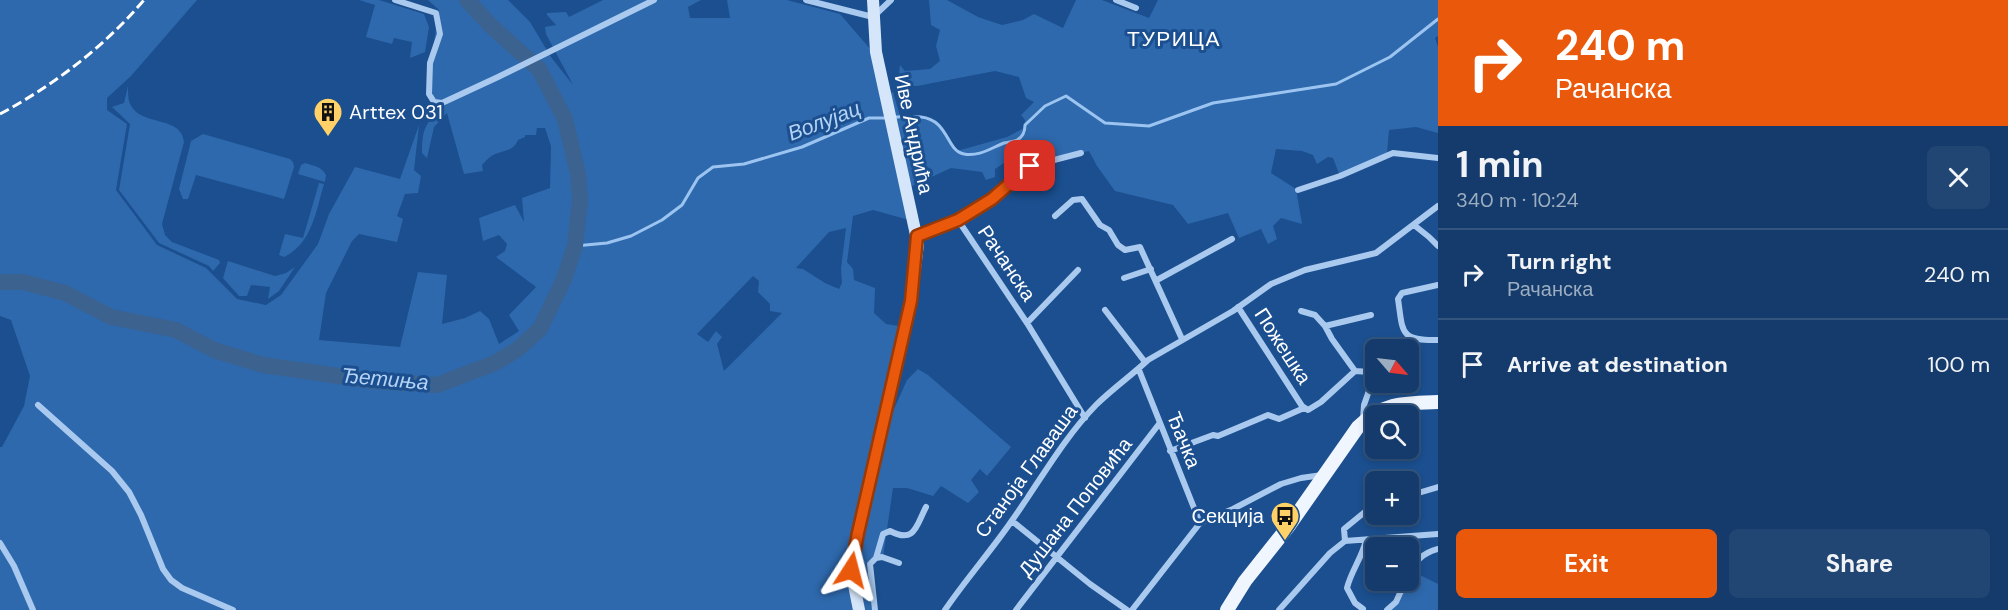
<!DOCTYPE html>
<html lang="en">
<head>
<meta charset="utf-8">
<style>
  body { margin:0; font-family:"DM Sans",sans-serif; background:#214673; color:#f1f3f6; height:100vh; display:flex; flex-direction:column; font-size:22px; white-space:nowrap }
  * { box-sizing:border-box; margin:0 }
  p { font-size:20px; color:#9dadc1 }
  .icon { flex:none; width:33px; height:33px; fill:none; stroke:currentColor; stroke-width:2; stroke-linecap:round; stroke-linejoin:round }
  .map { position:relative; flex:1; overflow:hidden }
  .sheet { display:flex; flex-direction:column; background:#143b6b; width:570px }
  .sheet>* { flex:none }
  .hud { background:#ea580c; color:#fff; overflow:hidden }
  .needle { width:39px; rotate:118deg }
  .fabs { position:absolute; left:1365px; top:339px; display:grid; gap:12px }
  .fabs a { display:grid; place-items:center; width:54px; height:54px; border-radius:9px; background:#143b6b; box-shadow:0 3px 9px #0003,0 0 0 2px #33557e; font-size:30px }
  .pin { position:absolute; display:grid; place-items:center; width:51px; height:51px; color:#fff; margin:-26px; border-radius:12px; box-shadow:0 3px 9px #0006 }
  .me { position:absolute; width:66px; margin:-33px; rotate:9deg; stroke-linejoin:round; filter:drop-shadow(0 0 4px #0008) }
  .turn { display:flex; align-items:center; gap:21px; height:126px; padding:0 18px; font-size:27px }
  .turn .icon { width:78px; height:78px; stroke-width:2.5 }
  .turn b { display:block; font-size:42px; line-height:51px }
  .round { display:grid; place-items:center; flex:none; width:63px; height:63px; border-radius:9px; background:#214673 }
  .headline { display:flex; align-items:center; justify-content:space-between; height:102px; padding:0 18px }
  h1 { font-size:36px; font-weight:700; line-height:45px }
  .primary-button { display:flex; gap:12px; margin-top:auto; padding:12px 18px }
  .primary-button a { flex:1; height:69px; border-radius:9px; background:#ea580c; color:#fff; font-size:24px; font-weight:700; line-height:69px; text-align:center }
  .primary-button a+a { background:#214673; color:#f1f3f6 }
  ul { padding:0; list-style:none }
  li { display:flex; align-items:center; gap:18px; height:90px; padding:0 18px; border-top:2px solid #33557e }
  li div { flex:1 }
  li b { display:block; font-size:22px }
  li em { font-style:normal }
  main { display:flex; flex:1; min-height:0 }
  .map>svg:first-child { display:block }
  .green { fill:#2e69ad; fill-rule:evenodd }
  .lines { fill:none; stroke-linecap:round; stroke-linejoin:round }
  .stream { stroke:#9cc4f0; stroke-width:3 }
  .river { stroke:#3c6290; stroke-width:16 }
  .street { stroke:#a9c9ee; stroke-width:6 }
  .secondary { stroke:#d6e6fa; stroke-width:12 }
  .primary { stroke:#f0f6ff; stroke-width:14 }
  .rail { stroke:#fff; stroke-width:3; stroke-dasharray:10 4.5; stroke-linecap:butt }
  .route-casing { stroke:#983908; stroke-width:15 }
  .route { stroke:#ea580c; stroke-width:10 }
  .labels { text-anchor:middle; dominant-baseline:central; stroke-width:6; stroke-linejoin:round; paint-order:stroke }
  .poi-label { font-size:20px; fill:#fff; stroke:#1b4f8f; text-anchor:start }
  .street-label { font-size:20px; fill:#fff; stroke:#1b4f8f }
  .neighbourhood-label { font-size:21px; letter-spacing:1.5px; fill:#fff; stroke:#1b4f8f }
  .water-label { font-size:21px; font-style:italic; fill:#b5d3f5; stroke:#1b4f8f }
</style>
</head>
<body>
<main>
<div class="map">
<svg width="1438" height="610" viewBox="0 0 1438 610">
  <rect width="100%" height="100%" fill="#1b4f8f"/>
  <path class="green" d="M 0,0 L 197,0 L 131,76 L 107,98 L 107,110 L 127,124 L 116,190 L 157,245 L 206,268 L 237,299 L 266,305 L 281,295 L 318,244 L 329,214 L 355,167 L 400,179 L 419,125 L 414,170 L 421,176 L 418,193 L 405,194 L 397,216 L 403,219 L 397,242 L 359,234 L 352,241 L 326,293 L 319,340 L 400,347 L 418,272 L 447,275 L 442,324 L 465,318 L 480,311 L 489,319 L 499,344 L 519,331 L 509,315 L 536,287 L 496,257 L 505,251 L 507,244 L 499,235 L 483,241 L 479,218 L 515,205 L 524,222 L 522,198 L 550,188 L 551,146 L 545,128 L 537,128 L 536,135 L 525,135 L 525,137 L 518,140 C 513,152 503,150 493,155 C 489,157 485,162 482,165 L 483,171 L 464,174 L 447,113 L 434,127 L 427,158 L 422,153 C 422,143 422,132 428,123 C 432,114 439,111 442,102 L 434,100 C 425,83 436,32 439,10 L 428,0 L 508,0 L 530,22 L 551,57 L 573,85 L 546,34 L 545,27 L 556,25 L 547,15 L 547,13 L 566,12 L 569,17 L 603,0 L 701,0 L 688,7 L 690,18 L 730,18 L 727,0 L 787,0 L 840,14 L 872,51 L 909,220 L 873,210 L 853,216 L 847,262 L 853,269 L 854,280 L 875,288 L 874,313 L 886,324 L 899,326 L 885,387 L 890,418 L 907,380 L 918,369 L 928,375 L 1011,447 L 987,476 L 980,469 L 971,480 L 979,492 L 968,503 L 941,486 L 933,496 L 907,488 L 893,488 L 883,557 L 867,567 L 872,610 L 0,610 L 0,447 L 2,447 L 24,406 L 30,376 L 11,320 L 0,316 ZM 846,228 L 841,269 L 842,283 L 839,289 L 825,283 L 803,269 L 796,268 L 829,232 ZM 753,276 L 759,281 L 758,292 L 770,304 L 770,311 L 782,313 L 724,371 L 717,344 L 722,337 L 716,331 L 708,342 L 697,334 Z
    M 359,0 L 379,0 L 424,14 L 429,27 L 425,52 L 410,58 L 412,42 L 394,38 L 392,44 L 366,37 L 375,5 Z
    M 929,0 L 947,0 L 978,17 L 1002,25 L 1023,20 L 1034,14 L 1063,28 L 1076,0 L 1102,0 L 1149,18 L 1158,0 L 1438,0 L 1438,36 L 1435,38 L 1438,47 L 1438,133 L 1416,127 L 1389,130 L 1387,154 L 1340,176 L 1333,158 L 1328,157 L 1317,164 L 1313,155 L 1302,151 L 1276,149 L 1271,173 L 1296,189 L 1302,224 L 1281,218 L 1273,226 L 1277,239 L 1268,244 L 1261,229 L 1239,238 L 1228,213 L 1188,224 L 1173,205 L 1115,191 L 1097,166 L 1089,151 L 1024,166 L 1013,177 L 1004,163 L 995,169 L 995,177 L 986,180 L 982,172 L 951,168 L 910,187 L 888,94 L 893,92 L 900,116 C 935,117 940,119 957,151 L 1007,137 L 1024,128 L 1025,120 L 1021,115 L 1034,102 L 1026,98 L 1019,77 L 995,71 L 917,86 L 907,86 C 900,80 898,75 900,65 L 905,71 L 930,69 L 940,61 L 936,46 L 940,30 L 931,25 Z
    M 128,86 C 128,91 128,97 129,101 C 137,128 182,114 184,142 L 162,224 L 165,235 L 172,242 L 219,260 L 220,263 L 213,271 L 209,266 L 159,243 L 119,190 L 130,124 L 112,107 L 124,103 Z
    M 203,134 L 290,159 L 293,162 L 294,167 L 284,199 L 196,175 L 188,199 L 183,199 L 179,189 L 191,141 Z
    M 305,163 C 314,166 321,166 326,175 L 325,182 L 298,174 L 301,165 Z
    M 319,183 L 324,184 C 316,211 312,244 284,257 L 279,255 L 285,234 L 303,238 Z
    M 228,261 L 275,276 L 286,273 L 295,267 L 279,291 L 268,299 L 270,287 L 251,285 L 247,296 L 239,296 L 223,278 Z
    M 1414,572 L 1438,584 L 1438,610 L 1390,610 Z"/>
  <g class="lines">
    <path class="stream" d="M 893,117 C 902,117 912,116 921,117 C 949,120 946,151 964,154 C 979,157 991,148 1004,143 C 1008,142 1013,142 1017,140 C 1023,137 1025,131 1025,125 L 1045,106 L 1066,96 L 1105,123 L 1149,126 L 1213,103 L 1336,84 L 1390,57 L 1438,19
      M 575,246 L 607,243 L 631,236 L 662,220 L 682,205 L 698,178 L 713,167 L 744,164 L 802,147 L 869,118 L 886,118"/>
    <path class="river" d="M 0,282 L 23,282 L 65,293 L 111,317 L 176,330 L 214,350 L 263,365 L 373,381 L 437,385 L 495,363 L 518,349 L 540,329 L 564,279 L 575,246 L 580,199 L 578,174 L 565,119 L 539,69 L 491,26 L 467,0"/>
    <path class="street" d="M 395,0 L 436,13 L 440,34 L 430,63 L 429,94 L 434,102 L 442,103 L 498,77 L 654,0
      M 806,0 L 873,17 L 891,0
      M 1116,0 L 1136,8
      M 1298,190 L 1340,176 L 1393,153 L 1438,158
      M 1055,216 L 1073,200 L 1082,199 L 1100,225 L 1109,230 L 1118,245 L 1125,250 L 1140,247 L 1182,339
      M 958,220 L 1027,323 L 1085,418
      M 1414,225 L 1429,237 L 1438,246
      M 917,236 L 958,220 L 992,199 L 1031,166 L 1081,153
      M 1124,278 L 1151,269
      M 1157,280 L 1232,239
      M 1438,285 L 1402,293 L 1398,299 C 1403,332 1399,341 1438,340
      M 1238,307 L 1302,406 L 1308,410 L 1321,402 L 1355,371 L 1370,372 L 1372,382 L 1364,405 L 1363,420
      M 1105,310 L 1145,362
      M 1301,311 L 1315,315 L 1325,326 L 1332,339 L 1355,371
      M 1027,323 L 1078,270
      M 1325,326 L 1371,315
      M 1139,370 L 1200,523
      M 38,405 L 112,471 L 129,492 L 141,515 L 163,569 L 171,580 L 182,588 L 233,610
      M 1170,451 L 1213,435 L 1218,436 L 1268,415 L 1279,419 L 1304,408
      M 1408,496 L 1438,487
      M 1012,521 L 1090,584 L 1127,610
      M 1345,541 L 1344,529 L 1366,511 L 1376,508
      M 0,543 L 14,566 L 33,610
      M 876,558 L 882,557 L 899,563
      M 1408,575 C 1415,561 1423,553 1438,549
      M 1363,609 L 1355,603 L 1347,588 C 1351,571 1362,558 1366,540
      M 875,610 L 870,564 L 876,558 L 883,534 L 890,531 C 915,544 916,526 926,507
      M 945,610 C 966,579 992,550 1013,519 C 1040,481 1063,439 1096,405 C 1112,389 1132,375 1148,360 L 1233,311 L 1271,284 L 1305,270 L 1376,253 L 1438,206
      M 1016,610 L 1159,424
      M 1132,610 L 1200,523 L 1233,509 L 1281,484 L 1301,478 L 1322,475
      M 1279,610 L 1330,553 L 1345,541 L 1438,534
      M 1387,610 L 1396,602 L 1406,580"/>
    <path class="secondary" d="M 859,610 L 851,570 L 858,533 L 911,301 L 918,244 L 876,52 L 873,0"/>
    <path class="primary" d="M 1227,610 L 1245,581 L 1288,527 L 1358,427 C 1384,402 1404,403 1438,402"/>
    <path class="rail" d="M 0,114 C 54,85 104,47 144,0"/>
  </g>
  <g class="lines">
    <g class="route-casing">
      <path id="route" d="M 851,570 L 858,533 L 911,301 L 917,236 L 958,220 L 992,199 L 1030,166"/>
    </g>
    <use href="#route" class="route"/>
  </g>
  <defs>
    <g id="building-pin" transform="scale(1.5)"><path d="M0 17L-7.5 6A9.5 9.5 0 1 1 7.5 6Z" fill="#ffd166" stroke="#1b4f8f"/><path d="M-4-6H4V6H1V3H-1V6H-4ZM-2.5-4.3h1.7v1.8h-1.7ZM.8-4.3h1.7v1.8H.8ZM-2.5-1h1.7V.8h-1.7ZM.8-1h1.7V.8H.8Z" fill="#111"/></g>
    <g id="bus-pin" transform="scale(1.5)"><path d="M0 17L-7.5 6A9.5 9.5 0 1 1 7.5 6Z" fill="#ffd166" stroke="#1b4f8f"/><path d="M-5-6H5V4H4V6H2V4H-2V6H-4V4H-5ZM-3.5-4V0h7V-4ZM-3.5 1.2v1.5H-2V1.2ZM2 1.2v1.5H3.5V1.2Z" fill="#111"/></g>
  </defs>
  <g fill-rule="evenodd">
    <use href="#building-pin" x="328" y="112"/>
    <use href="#bus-pin" x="1285" y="516"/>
  </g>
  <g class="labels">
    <g class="poi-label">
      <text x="349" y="112">Arttex 031</text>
      <text x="1264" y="516" text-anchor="end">Секција</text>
    </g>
    <g class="street-label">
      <text transform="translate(914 134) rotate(78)">Иве Андрића</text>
      <text transform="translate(1007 263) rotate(56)">Рачанска</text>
      <text transform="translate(1283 346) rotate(57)">Пожешка</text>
      <text transform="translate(1184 440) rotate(68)">Ђачка</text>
      <text transform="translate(1026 471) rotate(-54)">Станоја Главаша</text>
      <text transform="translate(1075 507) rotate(-52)">Душана Поповића</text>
    </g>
    <g class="neighbourhood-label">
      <text x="1174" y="39">ТУРИЦА</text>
    </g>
    <g class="water-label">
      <text transform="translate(824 121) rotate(-21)">Волујац</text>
      <text transform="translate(385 379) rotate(5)">Ђетиња</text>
    </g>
  </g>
</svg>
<div class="fabs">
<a><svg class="needle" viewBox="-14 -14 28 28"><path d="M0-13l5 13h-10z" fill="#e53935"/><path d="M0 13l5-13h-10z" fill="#9dadc1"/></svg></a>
<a><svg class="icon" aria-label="search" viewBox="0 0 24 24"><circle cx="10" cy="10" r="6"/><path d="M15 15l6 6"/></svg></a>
<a>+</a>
<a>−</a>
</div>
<div class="pin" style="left:1030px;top:166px;background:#d93025"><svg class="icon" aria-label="arrive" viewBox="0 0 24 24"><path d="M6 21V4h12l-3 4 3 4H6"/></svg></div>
<svg class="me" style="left:851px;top:570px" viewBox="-20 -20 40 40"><path d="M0-17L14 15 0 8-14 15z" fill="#ea580c" stroke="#fff" stroke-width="4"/></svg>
</div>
<section class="sheet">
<div class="hud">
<div class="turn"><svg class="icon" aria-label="right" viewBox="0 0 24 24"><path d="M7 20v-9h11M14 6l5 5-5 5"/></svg><div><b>240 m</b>Рачанска</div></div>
</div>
<div class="headline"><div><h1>1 min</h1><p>340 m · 10:24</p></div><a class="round"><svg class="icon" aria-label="close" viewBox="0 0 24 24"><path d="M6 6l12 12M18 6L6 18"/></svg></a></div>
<ul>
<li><svg class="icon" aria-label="right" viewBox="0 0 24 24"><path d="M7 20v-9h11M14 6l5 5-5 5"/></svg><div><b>Turn right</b><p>Рачанска</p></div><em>240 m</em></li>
<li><svg class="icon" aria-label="arrive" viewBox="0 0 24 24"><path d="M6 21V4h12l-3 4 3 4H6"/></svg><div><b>Arrive at destination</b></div><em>100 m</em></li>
</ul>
<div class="primary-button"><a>Exit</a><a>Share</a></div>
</section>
</main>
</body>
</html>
